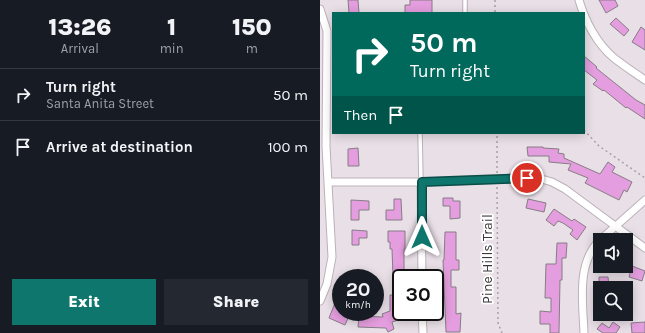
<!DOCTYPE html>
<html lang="en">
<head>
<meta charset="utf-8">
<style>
  body { margin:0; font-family:Karla,sans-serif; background:#242831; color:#f1f3f6; height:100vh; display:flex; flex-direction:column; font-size:15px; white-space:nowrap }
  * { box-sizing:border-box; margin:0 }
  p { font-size:13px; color:#9ea1a6 }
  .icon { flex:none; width:22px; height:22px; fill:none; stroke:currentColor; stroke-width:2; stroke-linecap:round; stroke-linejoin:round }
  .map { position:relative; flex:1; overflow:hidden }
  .panel { display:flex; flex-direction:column; background:#171b24; width:320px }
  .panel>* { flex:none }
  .hud { position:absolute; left:12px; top:12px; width:253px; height:122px; border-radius:0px; box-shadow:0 2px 10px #0003; background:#00695c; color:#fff; overflow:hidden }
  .controls { position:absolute; left:273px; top:233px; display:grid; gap:8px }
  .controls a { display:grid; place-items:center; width:40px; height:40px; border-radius:0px; background:#171b24; box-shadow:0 2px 10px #0003; font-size:20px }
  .speed { position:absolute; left:12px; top:269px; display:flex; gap:8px; font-size:20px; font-weight:700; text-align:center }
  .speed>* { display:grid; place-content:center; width:52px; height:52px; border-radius:50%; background:#171b24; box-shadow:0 2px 10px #0003; line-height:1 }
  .speed small { font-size:10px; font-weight:400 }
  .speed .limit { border:2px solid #111; border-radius:6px; background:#fff; color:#111 }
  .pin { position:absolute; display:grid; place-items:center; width:34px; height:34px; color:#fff; margin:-17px; border:2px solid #fff; border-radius:50%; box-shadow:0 1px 4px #0007 }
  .me { position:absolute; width:44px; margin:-22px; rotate:0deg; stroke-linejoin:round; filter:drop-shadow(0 0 3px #0008) }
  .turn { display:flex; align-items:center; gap:14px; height:84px; padding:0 12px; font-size:18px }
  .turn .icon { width:52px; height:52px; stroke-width:2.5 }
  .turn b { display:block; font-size:28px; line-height:34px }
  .then { display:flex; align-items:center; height:38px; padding:0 12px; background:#0003; gap:8px; font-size:15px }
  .eta { display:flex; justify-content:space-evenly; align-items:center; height:68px; text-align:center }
  .eta b { font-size:24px; font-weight:800; line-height:28px }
  .primary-button { display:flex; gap:8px; margin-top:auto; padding:8px 12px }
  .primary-button a { flex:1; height:46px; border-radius:0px; background:#0f766e; color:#fff; font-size:16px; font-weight:800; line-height:46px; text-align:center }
  .primary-button a+a { background:#242831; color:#f1f3f6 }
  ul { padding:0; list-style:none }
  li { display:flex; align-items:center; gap:12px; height:52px; padding:0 12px; border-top:1px solid #363941 }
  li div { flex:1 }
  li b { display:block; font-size:15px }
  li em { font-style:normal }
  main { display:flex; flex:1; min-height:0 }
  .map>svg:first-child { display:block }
  .building { fill:#e49dde; stroke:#867d85 }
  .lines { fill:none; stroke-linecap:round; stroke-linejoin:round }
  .lane-casing { stroke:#bbb1b9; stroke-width:5.5 }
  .street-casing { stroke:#bbb1b9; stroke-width:9 }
  .path { stroke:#a8a0a7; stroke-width:1.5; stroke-dasharray:2 3; stroke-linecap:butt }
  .lane { stroke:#fff; stroke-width:3.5 }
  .street { stroke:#fff; stroke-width:7 }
  .route-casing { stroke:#0a4d48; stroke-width:10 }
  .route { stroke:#0f766e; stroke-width:7 }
  .labels { text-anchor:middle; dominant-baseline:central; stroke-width:3.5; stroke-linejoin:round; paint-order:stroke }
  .street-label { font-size:14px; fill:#3b373a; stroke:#fff }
</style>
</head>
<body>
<main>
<section class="panel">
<div class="eta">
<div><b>13:26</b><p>Arrival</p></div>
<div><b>1</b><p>min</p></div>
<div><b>150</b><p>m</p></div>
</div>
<ul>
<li><svg class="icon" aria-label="right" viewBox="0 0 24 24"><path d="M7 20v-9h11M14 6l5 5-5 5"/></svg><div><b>Turn right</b><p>Santa Anita Street</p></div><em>50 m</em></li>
<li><svg class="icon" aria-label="arrive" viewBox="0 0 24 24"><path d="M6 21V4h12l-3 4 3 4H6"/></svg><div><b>Arrive at destination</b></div><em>100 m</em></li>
</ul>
<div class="primary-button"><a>Exit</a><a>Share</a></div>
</section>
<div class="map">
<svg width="325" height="333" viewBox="0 0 325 333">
  <rect width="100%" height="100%" fill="#e9dfe7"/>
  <path class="building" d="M 28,0 L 38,0 L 39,13 L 29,13 Z
    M 90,0 L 112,0 L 112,13 L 85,13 L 85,5 L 90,5 Z
    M 279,0 L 295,0 L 298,6 L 286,13 Z
    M 296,18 L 309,30 L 304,36 L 290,24 Z
    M 321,27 L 325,30 L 325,50 L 312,42 Z
    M 264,56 L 277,67 L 276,68 L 316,100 L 325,105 L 325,119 L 307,107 L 306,108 L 284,90 L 283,91 L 273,84 L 277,80 L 264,70 Z
    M 207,147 L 223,147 L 223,148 L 239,149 L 238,153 L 244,154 L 244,158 L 280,174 L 288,162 L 295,167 L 292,172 L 312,182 L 307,192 L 304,190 L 299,200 L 265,183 L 268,178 L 248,170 L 251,164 L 229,162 L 229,156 L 208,156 Z
    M 38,148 L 39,166 L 28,166 L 28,149 Z
    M 123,198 L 133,198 L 133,201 L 140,201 L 140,218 L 130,219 L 130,206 L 123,206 Z
    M 74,199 L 81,199 L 82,220 L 66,220 L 66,210 L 74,210 Z
    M 208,199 L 226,203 L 224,212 L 206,208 Z
    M 31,200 L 49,201 L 49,210 L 39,210 L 39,220 L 31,220 Z
    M 234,209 L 252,221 L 254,219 L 266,227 L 257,240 L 250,234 L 253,230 L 243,223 L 238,221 L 234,226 L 226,220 Z
    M 32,230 L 47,231 L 47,238 L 39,238 L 39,245 L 32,245 Z
    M 68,231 L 85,231 L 85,249 L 84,249 L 84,275 L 81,275 L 81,312 L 83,312 L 85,318 L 72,322 L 74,329 L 68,332 L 66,328 L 38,327 L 39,316 L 63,317 L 62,314 L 70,311 L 70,295 L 74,295 L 74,276 L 73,276 L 72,249 L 70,249 L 70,242 L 68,242 Z
    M 125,232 L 136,232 L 136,260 L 139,260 L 139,270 L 131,270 L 131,287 L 136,287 L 136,314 L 141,313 L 140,332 L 126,332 L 123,260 L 124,260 Z
    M 237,243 L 247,243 L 246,258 L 242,258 L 242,280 L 240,280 L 239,333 L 230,333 L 230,324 L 220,324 L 220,311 L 231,312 L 231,298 L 225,298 L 226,264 L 236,264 Z
    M 312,266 L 325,271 L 322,281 L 309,277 Z
    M 279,277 L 288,277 L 289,288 L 279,288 Z
    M 15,303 L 21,306 L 22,313 L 29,316 L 25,325 L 9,318 Z
    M 293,322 L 300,327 L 296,333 L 283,333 L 277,329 L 282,323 L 289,328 Z
    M 325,322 L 325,333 L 312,333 L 311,323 Z"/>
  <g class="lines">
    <g class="lane-casing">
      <path id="lane" d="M 145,0 L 145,13
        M 100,133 L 101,182"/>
    </g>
    <g class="street-casing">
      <path id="street" d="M 259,0 C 265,21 277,44 294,58 C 304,66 315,73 325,80
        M 0,9 L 7,31 L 6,146 L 12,257 L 7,284 L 0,301
        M 8,182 L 101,182 L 218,178 L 232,182 L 245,189 L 325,248
        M 101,182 L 102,278
        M 280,240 L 325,200
        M 102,312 L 103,333
        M 264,333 C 263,303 256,263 280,240"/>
    </g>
    <path class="path" d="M 175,0 L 175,13
      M 264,130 L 279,146 L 325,178
      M 177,173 L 177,133
      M 177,187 L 178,323 L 182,333"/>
    <use href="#lane" class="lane"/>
    <use href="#street" class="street"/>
  </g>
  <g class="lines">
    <g class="route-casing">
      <path id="route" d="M 102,237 L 102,182 L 207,178"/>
    </g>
    <use href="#route" class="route"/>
  </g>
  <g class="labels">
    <g class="street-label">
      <text transform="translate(167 259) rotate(-90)">Pine Hills Trail</text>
    </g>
  </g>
</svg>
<div class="controls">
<a><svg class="icon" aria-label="sound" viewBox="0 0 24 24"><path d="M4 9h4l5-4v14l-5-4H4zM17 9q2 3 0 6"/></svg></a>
<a><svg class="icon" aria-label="search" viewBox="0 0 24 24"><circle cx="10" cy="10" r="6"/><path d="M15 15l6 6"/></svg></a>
</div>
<div class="speed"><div>20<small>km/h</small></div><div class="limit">30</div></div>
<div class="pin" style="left:207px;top:178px;background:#d93025"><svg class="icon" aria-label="arrive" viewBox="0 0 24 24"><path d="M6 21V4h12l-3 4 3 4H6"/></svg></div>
<svg class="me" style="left:102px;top:237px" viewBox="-20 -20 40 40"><path d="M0-17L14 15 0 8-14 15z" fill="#0f766e" stroke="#fff" stroke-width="4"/></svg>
<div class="hud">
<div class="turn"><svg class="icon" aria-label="right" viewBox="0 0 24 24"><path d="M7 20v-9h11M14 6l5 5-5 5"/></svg><div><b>50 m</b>Turn right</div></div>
<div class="then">Then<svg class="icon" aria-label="arrive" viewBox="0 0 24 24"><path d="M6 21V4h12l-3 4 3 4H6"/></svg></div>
</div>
</div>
</main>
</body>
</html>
